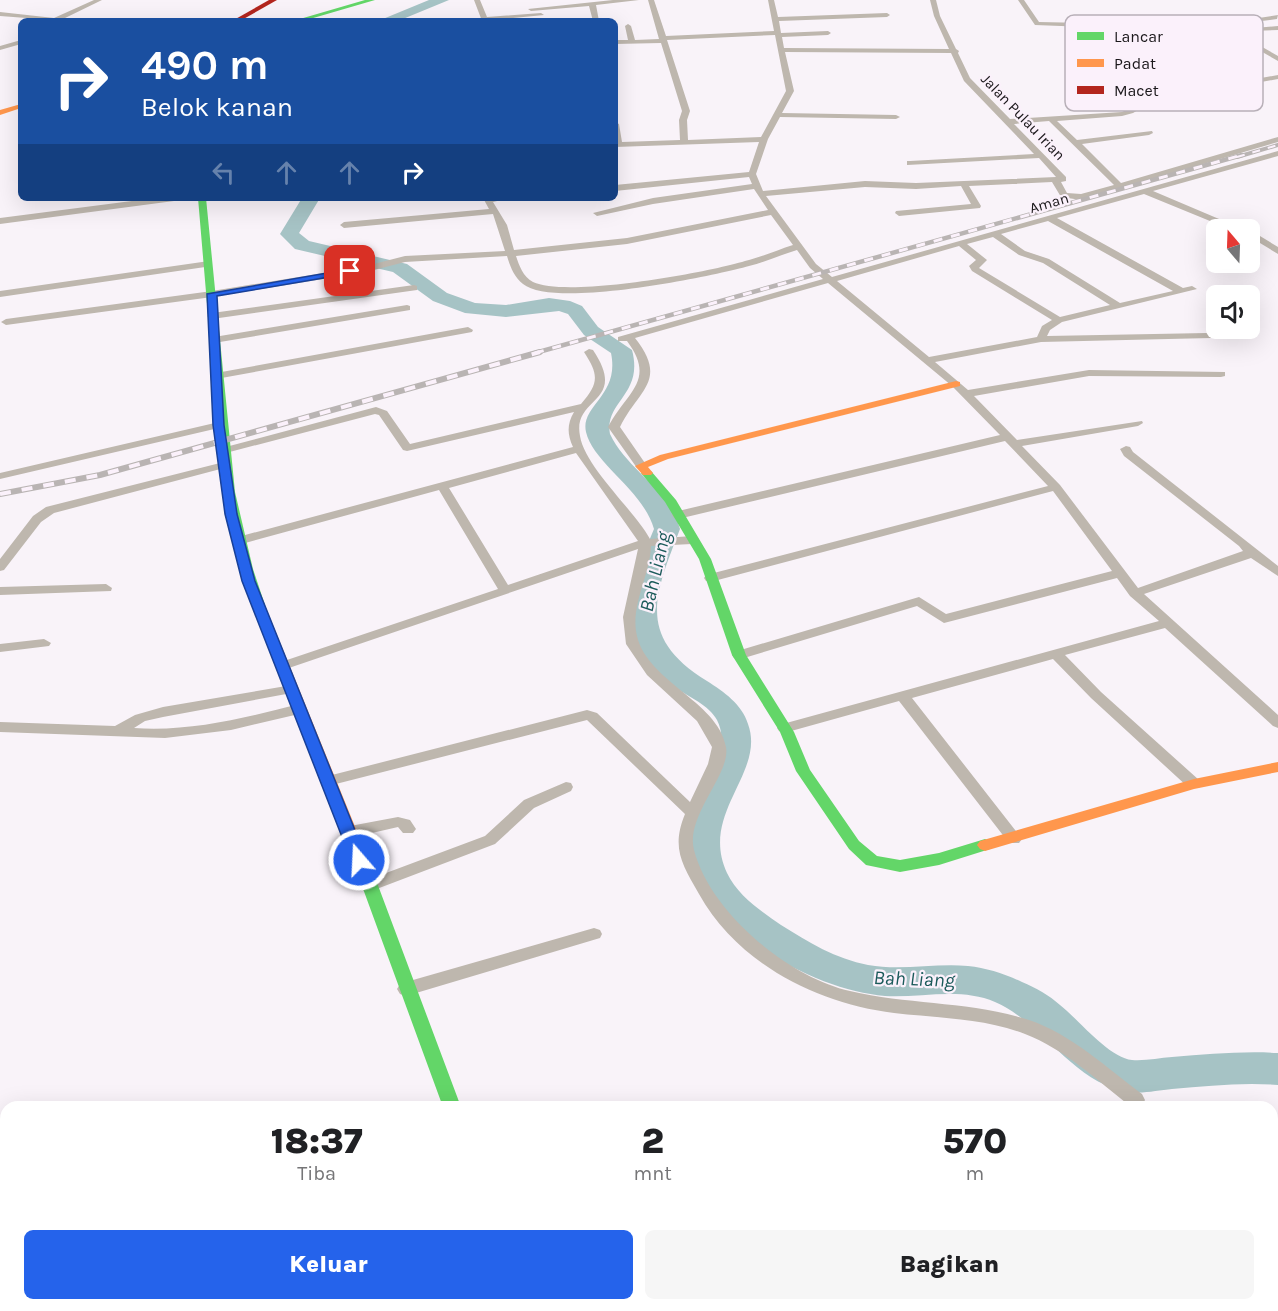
<!DOCTYPE html>
<html lang="id">
<head>
<meta charset="utf-8">
<style>
  body { margin:0; font-family:Karla,sans-serif; background:#f6f6f6; color:#202124; height:100vh; display:flex; flex-direction:column; font-size:22px; white-space:nowrap }
  * { box-sizing:border-box; margin:0 }
  p { font-size:20px; color:#757577 }
  .icon { flex:none; width:33px; height:33px; fill:none; stroke:currentColor; stroke-width:2; stroke-linecap:round; stroke-linejoin:round }
  .map { position:relative; flex:1; overflow:hidden }
  .drawer { position:absolute; left:0px; top:1101px; width:1278px; height:210px; display:flex; flex-direction:column; background:#fff; border-radius:18px 18px 0 0; box-shadow:0 6px 24px #0002 }
  .drawer>* { flex:none }
  .banner { position:absolute; left:18px; top:18px; width:600px; height:183px; border-radius:9px; box-shadow:0 6px 24px #0002; background:#1a4fa0; color:#fff; overflow:hidden }
  .needle { width:39px; rotate:341deg }
  .fabs { position:absolute; left:1206px; top:219px; display:grid; gap:12px }
  .fabs a { display:grid; place-items:center; width:54px; height:54px; border-radius:9px; background:#fff; box-shadow:0 6px 24px #0002; font-size:30px }
  .pin { position:absolute; display:grid; place-items:center; width:51px; height:51px; color:#fff; margin:-26px; border-radius:12px; box-shadow:0 3px 9px #0006 }
  .me { position:absolute; width:66px; margin:-33px; rotate:341deg; stroke-linejoin:round; filter:drop-shadow(0 0 4px #0008) }
  .turn { display:flex; align-items:center; gap:21px; height:126px; padding:0 24px; font-size:27px }
  .turn .icon { width:78px; height:78px; stroke-width:2.5 }
  .turn b { display:block; font-size:42px; line-height:51px }
  .lanes { display:flex; align-items:center; height:57px; padding:0 24px; background:#0003; justify-content:center; gap:30px; direction:ltr }
  .lanes .off { opacity:.35 }
  .eta { display:flex; justify-content:space-evenly; align-items:center; height:102px; text-align:center }
  .eta b { font-size:36px; font-weight:800; line-height:42px }
  .primary-button { display:flex; gap:12px; margin-top:auto; padding:12px 24px }
  .primary-button a { flex:1; height:69px; border-radius:9px; background:#2563eb; color:#fff; font-size:24px; font-weight:800; line-height:69px; text-align:center }
  .primary-button a+a { background:#f6f6f6; color:#202124 }
  .map>svg:first-child { display:block }
  .lines { fill:none; stroke-linecap:round; stroke-linejoin:round }
  .river { fill:#a6c3c5; fill-rule:evenodd }
  .street { fill:#beb7ae; fill-rule:evenodd }
  .fast { fill:#63d668; fill-rule:evenodd }
  .slow { fill:#ff974d; fill-rule:evenodd }
  .jam { fill:#b3261e; fill-rule:evenodd }
  .rail-far2-casing { stroke:#b9b4b3; stroke-width:4 }
  .rail-far1-casing { stroke:#b9b4b3; stroke-width:4.5 }
  .rail-casing { stroke:#b9b4b3; stroke-width:6 }
  .rail-far2 { stroke:#fbf1fb; stroke-width:2; stroke-dasharray:8; stroke-linecap:butt }
  .rail-far1 { stroke:#fbf1fb; stroke-width:3; stroke-dasharray:9; stroke-linecap:butt }
  .rail { stroke:#fbf1fb; stroke-width:4; stroke-dasharray:11; stroke-linecap:butt }
  .route { fill:#2563eb; stroke:#184099; stroke-width:1.5 }
  .labels { text-anchor:middle; dominant-baseline:central; stroke-width:4.5; stroke-linejoin:round; paint-order:stroke }
  .far-street-label { font-size:15px; fill:#1b181b; stroke:#fbf1fb }
  .water-label { font-size:20px; font-style:italic; fill:#1b5a5a; stroke:#fbf1fb }
  .key { fill:#fbf1fb; stroke:#b8b0b8; stroke-width:1.5 }
  .key-label { font-size:16px; fill:#1b181b }
</style>
</head>
<body>
<div class="map">
<svg width="1278" height="1311" viewBox="0 0 1278 1311">
  <rect width="100%" height="100%" fill="#f9f3f9"/>
  <g class="lines">
    <path class="river" d="M 429,0 L 449,0 L 398,21 L 378,21 Z
      M 302,198 L 320,198 L 299,233 L 309,241 L 407,264 L 447,293 L 475,303 L 506,305 L 549,298 L 570,301 L 582,306 L 598,327 L 632,350 C 644,395 604,401 610,434 C 627,470 668,488 680,529 C 654,596 636,637 707,681 C 724,692 742,704 748,724 C 766,773 699,813 727,873 C 738,896 761,911 781,925 C 808,942 836,959 868,965 C 901,971 935,963 968,966 C 987,968 1005,974 1022,982 C 1036,988 1049,995 1060,1005 C 1078,1019 1109,1058 1132,1060 C 1145,1061 1159,1058 1172,1057 C 1208,1054 1243,1051 1278,1053 L 1278,1085 C 1243,1082 1208,1086 1172,1089 C 1159,1090 1143,1094 1130,1092 C 1074,1085 1044,1023 995,1002 C 961,987 921,998 885,996 C 820,991 727,941 697,881 C 663,811 740,765 717,720 C 709,705 689,697 676,688 C 611,639 627,594 654,529 C 643,490 593,463 586,432 C 580,405 620,396 611,353 L 584,335 L 568,314 L 559,311 L 506,317 L 465,313 L 433,301 L 393,272 L 295,249 L 280,234 Z"/>
    <path class="street" d="M 94,0 L 102,0 L 63,19 L 66,21 L 0,16 L 0,12 L 54,18 Z
      M 474,0 L 480,0 L 487,17 L 541,13 L 544,15 L 482,21 Z
      M 613,0 L 639,0 L 596,5 L 599,21 L 593,21 L 589,6 L 531,11 L 528,9 Z
      M 648,0 L 654,0 L 666,36 L 774,31 L 768,0 L 774,0 L 778,17 L 887,13 L 890,15 L 887,17 L 779,21 L 781,33 L 828,31 L 831,33 L 828,35 L 782,37 L 784,48 L 949,49 L 934,16 L 930,0 L 936,0 L 940,16 L 956,49 L 959,51 L 958,53 L 970,78 L 1010,119 L 1122,112 L 1150,98 L 1278,75 L 1278,79 L 1152,102 L 1133,113 L 1122,116 L 1057,121 L 1077,140 L 1152,131 L 1153,133 L 1149,135 L 1082,144 L 1121,183 L 1278,137 L 1278,142 L 1081,200 L 1061,197 L 1052,182 L 969,186 L 981,206 L 980,208 L 899,216 L 895,213 L 896,211 L 971,204 L 961,186 L 916,189 L 865,187 L 766,196 L 816,264 L 832,277 L 1278,151 L 1278,156 L 1153,191 L 1245,230 L 1232,230 L 1144,194 L 1057,218 L 1183,288 L 1192,286 L 1197,289 L 1062,322 L 1050,330 L 1047,336 L 1207,333 L 1211,334 L 1211,338 L 1041,342 L 935,362 L 968,390 L 1089,370 L 1225,372 L 1225,376 L 1221,377 L 1089,376 L 974,396 L 1017,440 L 1142,421 L 1143,423 L 1138,426 L 1022,446 L 1060,485 L 1138,588 L 1243,551 L 1239,546 L 1124,456 L 1120,449 L 1126,446 L 1130,447 L 1133,452 L 1278,566 L 1278,576 L 1251,558 L 1144,594 L 1278,715 L 1278,728 L 1273,726 L 1165,628 L 1065,655 L 1101,692 L 1199,780 L 1201,784 L 1199,788 L 1189,788 L 1091,698 L 1053,659 L 912,698 L 1019,835 L 1022,839 L 1019,843 L 1009,843 L 899,701 L 784,733 L 779,731 L 777,728 L 779,725 L 1159,621 L 1130,596 L 1117,578 L 944,623 L 917,606 L 744,658 L 734,658 L 732,655 L 734,652 L 919,597 L 946,614 L 1112,571 L 1053,491 L 714,581 L 706,581 L 704,578 L 706,575 L 1048,486 L 1005,441 L 678,519 L 674,518 L 672,515 L 674,512 L 1000,435 L 952,386 L 828,283 L 635,338 C 669,381 638,390 620,427 L 647,466 L 641,469 L 637,468 L 608,427 C 626,392 657,381 627,341 L 618,341 L 618,337 L 823,279 L 810,268 L 797,250 C 780,255 765,262 749,266 C 709,277 554,309 523,284 C 514,277 510,266 507,256 L 405,262 L 366,272 L 212,297 L 6,325 L 1,322 L 6,319 L 212,291 L 366,266 L 405,256 L 505,251 L 493,214 L 344,228 L 340,225 L 344,222 L 489,209 L 483,198 L 510,198 L 493,202 L 507,225 L 514,250 L 627,238 L 768,210 L 754,189 L 653,204 L 597,216 L 593,213 L 653,198 L 752,184 L 749,177 L 615,191 L 615,185 L 749,172 L 759,142 L 615,147 L 615,122 L 619,124 L 622,142 L 680,140 L 679,120 L 682,111 L 661,43 L 615,44 L 615,40 L 628,40 L 625,26 L 628,24 L 631,26 L 635,40 L 659,39 ZM 775,35 L 786,91 L 761,137 L 688,140 L 687,120 L 690,111 L 667,40 ZM 785,52 L 951,53 L 964,81 L 1034,154 L 910,161 L 907,161 L 907,165 L 1039,158 L 1056,177 L 916,183 L 865,181 L 763,191 L 756,174 L 768,139 L 780,117 L 896,119 L 900,117 L 896,115 L 782,113 L 794,91 ZM 1049,121 L 1114,185 L 1081,194 L 1067,193 L 1061,182 L 1066,181 L 1066,177 L 1014,124 ZM 771,215 L 793,245 C 777,250 762,257 745,261 C 706,273 567,298 533,282 C 523,277 519,265 516,256 L 627,244 ZM 1048,221 L 1173,291 L 1120,303 L 1049,259 L 1025,251 L 1001,234 ZM 993,237 L 1019,255 L 1043,263 L 1110,305 L 1060,317 L 979,268 L 987,260 L 967,244 ZM 959,246 L 976,260 L 969,266 L 972,271 L 1052,320 L 1042,326 L 1037,337 L 929,357 L 837,281 Z
      M 1018,0 L 1024,0 L 1039,22 L 1087,23 L 1090,25 L 1087,27 L 1035,25 Z
      M 1278,15 L 1277,19 L 1245,23 L 1254,28 L 1278,26 L 1278,30 L 1250,31 L 1241,35 L 1278,56 L 1278,61 L 1234,36 L 1238,31 L 1243,29 L 1240,27 L 1239,21 Z
      M 21,40 L 21,44 L 0,50 L 0,46 Z
      M 155,198 L 178,198 L 174,201 L 0,224 L 0,218 Z
      M 1250,230 L 1278,247 L 1278,254 L 1250,237 Z
      M 209,261 L 212,262 L 212,266 L 0,297 L 0,291 Z
      M 414,285 L 417,286 L 417,290 L 212,319 L 207,316 L 212,313 Z
      M 407,305 L 410,306 L 410,310 L 214,343 L 209,340 L 214,337 Z
      M 468,327 L 473,330 L 472,332 L 216,379 L 211,376 L 216,373 Z
      M 589,349 L 593,350 C 629,404 572,396 580,436 C 585,467 634,510 650,539 L 692,536 L 698,540 L 692,544 L 651,546 C 650,575 632,602 636,631 C 643,681 718,700 726,747 C 731,774 685,816 694,850 C 710,912 788,977 850,991 C 909,1005 970,1001 1029,1020 C 1071,1034 1107,1068 1142,1094 L 1145,1100 L 1142,1106 L 1130,1106 C 1097,1080 1064,1049 1025,1034 C 984,1018 937,1018 894,1013 C 818,1004 738,964 699,894 C 682,864 671,848 685,814 L 587,720 L 328,786 L 323,785 L 321,781 L 323,777 L 328,776 L 587,710 L 597,713 L 690,802 L 708,764 L 712,747 L 697,721 L 647,675 L 626,644 L 623,617 L 638,549 L 283,670 L 276,666 L 278,663 L 498,589 L 439,490 L 238,545 L 232,541 L 234,538 L 573,447 C 567,434 567,424 574,412 L 407,451 L 403,450 L 379,415 L 375,414 L 222,454 L 218,453 L 218,449 L 376,407 L 387,411 L 410,444 L 581,404 C 599,383 599,375 584,352 ZM 576,453 L 638,541 L 508,585 L 449,488 Z
      M 219,422 L 225,425 L 223,427 L 0,479 L 0,473 Z
      M 224,462 L 228,463 L 228,467 L 54,513 L 41,522 L 4,570 L 0,571 L 0,559 L 33,516 L 46,507 Z
      M 106,584 L 112,588 L 111,591 L 0,595 L 0,587 Z
      M 44,639 L 51,643 L 49,646 L 0,652 L 0,644 Z
      M 292,685 L 299,689 L 297,692 L 163,717 L 145,721 L 134,728 C 190,732 245,718 299,704 L 306,709 L 299,714 L 231,730 L 165,738 L 0,732 L 0,722 L 115,726 L 135,715 L 163,707 Z
      M 566,782 L 571,783 L 573,787 L 571,791 L 534,808 L 495,844 L 374,890 L 368,892 L 362,890 L 360,886 L 362,882 L 485,836 L 524,800 Z
      M 398,817 L 410,820 L 416,829 L 413,833 L 403,833 L 398,827 L 350,838 L 345,836 L 342,832 L 345,828 L 350,826 Z
      M 594,928 L 600,930 L 602,934 L 600,938 L 406,996 L 400,994 L 397,989 L 400,984 L 406,982 Z
      M 30,1305 L 80,1305 L 78,1311 L 28,1311 Z
      M 479,1305 L 507,1305 L 505,1311 L 477,1311 Z
      M 788,1305 L 813,1305 L 811,1311 L 786,1311 Z"/>
    <path class="fast" d="M 365,0 L 375,0 L 303,21 L 293,21 Z
      M 198,198 L 206,198 L 235,492 L 253,569 L 266,608 L 260,612 L 254,608 L 240,569 L 223,492 Z
      M 647,470 L 651,471 L 676,500 L 711,559 L 746,655 L 794,732 L 810,770 L 859,841 L 877,856 L 900,860 L 939,853 L 985,839 L 990,841 L 993,845 L 990,849 L 939,865 L 900,872 L 866,865 L 849,849 L 796,771 L 780,732 L 732,655 L 699,559 L 665,502 L 641,473 Z
      M 359,850 L 365,852 L 367,856 L 461,1107 L 443,1107 L 351,856 L 353,852 Z
      M 557,1305 L 580,1305 L 582,1311 L 559,1311 Z"/>
    <path class="slow" d="M 21,104 L 21,108 L 0,115 L 0,110 Z
      M 956,381 L 960,382 L 960,386 L 668,459 L 648,467 L 653,473 L 651,475 L 643,475 L 635,466 L 660,455 Z
      M 260,604 L 266,608 L 367,856 L 365,860 L 353,860 L 351,856 L 254,608 Z
      M 1278,762 L 1278,772 L 1194,789 L 985,851 L 980,849 L 977,845 L 980,841 L 1194,779 Z"/>
    <path class="jam" d="M 269,0 L 277,0 L 240,21 L 232,21 Z"/>
    <g class="rail-far2-casing">
      <path id="rail-far2" d="M 1237,157 L 1278,145"/>
    </g>
    <g class="rail-far1-casing">
      <path id="rail-far1" d="M 535,353 L 1242,155"/>
    </g>
    <g class="rail-casing">
      <path id="rail" d="M 0,494 L 100,475 L 540,352"/>
    </g>
    <use href="#rail-far2" class="rail-far2"/>
    <use href="#rail-far1" class="rail-far1"/>
    <use href="#rail" class="rail"/>
  </g>
  <path class="route" d="M 350,269 L 353,269 L 353,273 L 217,296 L 224,425 L 237,514 L 255,581 L 367,860 L 359,866 L 351,860 L 242,581 L 225,514 L 213,425 L 207,294 Z"/>
  <g class="labels">
    <g class="far-street-label">
      <text transform="translate(1023 117) rotate(46)">Jalan Pulau Irian</text>
      <text transform="translate(1049 203) rotate(-16)">Aman</text>
    </g>
    <g class="water-label">
      <text transform="translate(655 572) rotate(-77)">Bah Liang</text>
      <text transform="translate(914 979) rotate(2)">Bah Liang</text>
    </g>
  </g>
  <rect x="1065" y="15" width="198" height="96" rx="9" class="key"/>
  <rect x="1077" y="32" width="27" height="8" fill="#63d668"/>
  <rect x="1077" y="59" width="27" height="8" fill="#ff974d"/>
  <rect x="1077" y="86" width="27" height="8" fill="#b3261e"/>
  <g class="key-label">
    <text x="1114" y="42">Lancar</text>
    <text x="1114" y="69">Padat</text>
    <text x="1114" y="96">Macet</text>
  </g>
</svg>
<div class="fabs">
<a><svg class="needle" viewBox="-14 -14 28 28"><path d="M0-13l5 13h-10z" fill="#e53935"/><path d="M0 13l5-13h-10z" fill="#757577"/></svg></a>
<a><svg class="icon" aria-label="sound" viewBox="0 0 24 24"><path d="M4 9h4l5-4v14l-5-4H4zM17 9q2 3 0 6"/></svg></a>
</div>
<div class="pin" style="left:350px;top:271px;background:#d93025"><svg class="icon" aria-label="arrive" viewBox="0 0 24 24"><path d="M6 21V4h12l-3 4 3 4H6"/></svg></div>
<svg class="me" style="left:359px;top:860px" viewBox="-20 -20 40 40"><circle r="17" fill="#2563eb" stroke="#fff" stroke-width="3"/><path d="M0-11L8 9 0 5-8 9z" fill="#fff"/></svg>
<div class="banner">
<div class="turn"><svg class="icon" aria-label="right" viewBox="0 0 24 24"><path d="M7 20v-9h11M14 6l5 5-5 5"/></svg><div><b>490 m</b>Belok kanan</div></div>
<div class="lanes"><svg class="icon off" aria-label="left" viewBox="0 0 24 24"><path d="M17 20v-9H6M10 6l-5 5 5 5"/></svg><svg class="icon off" aria-label="ahead" viewBox="0 0 24 24"><path d="M12 20V5M6 11l6-6 6 6"/></svg><svg class="icon off" aria-label="ahead" viewBox="0 0 24 24"><path d="M12 20V5M6 11l6-6 6 6"/></svg><svg class="icon" aria-label="right" viewBox="0 0 24 24"><path d="M7 20v-9h11M14 6l5 5-5 5"/></svg></div>
</div>
<section class="drawer">
<div class="eta">
<div><b>18:37</b><p>Tiba</p></div>
<div><b>2</b><p>mnt</p></div>
<div><b>570</b><p>m</p></div>
</div>
<div class="primary-button"><a>Keluar</a><a>Bagikan</a></div>
</section>
</div>
</body>
</html>
